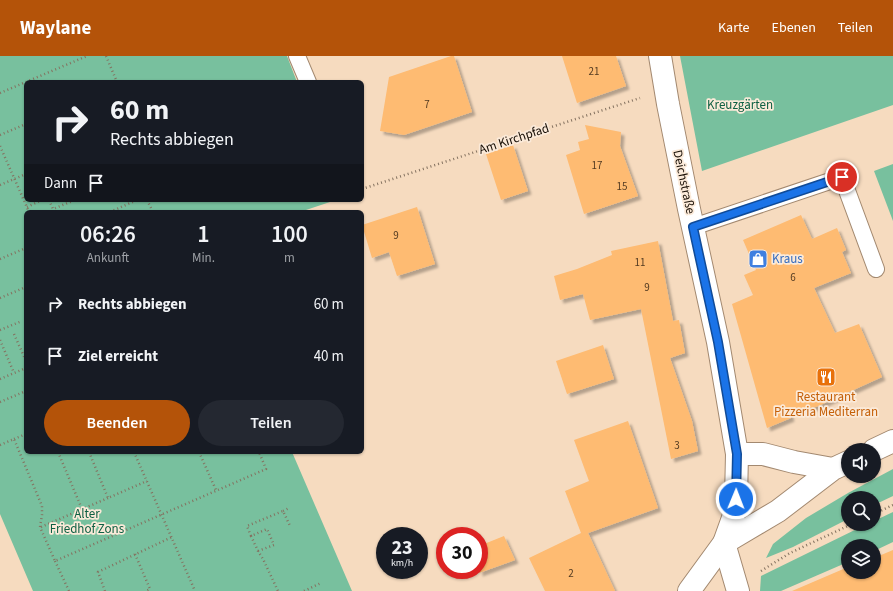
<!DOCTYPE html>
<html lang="de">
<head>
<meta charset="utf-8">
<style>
  body { margin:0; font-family:"Source Sans 3",sans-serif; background:#242831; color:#f1f3f6; height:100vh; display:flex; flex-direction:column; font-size:15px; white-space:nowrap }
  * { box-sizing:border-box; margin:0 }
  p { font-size:13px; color:#9ea1a6 }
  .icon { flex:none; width:22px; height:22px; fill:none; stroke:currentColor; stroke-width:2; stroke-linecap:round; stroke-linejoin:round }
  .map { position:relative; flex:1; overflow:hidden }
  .drawer { position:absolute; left:24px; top:154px; width:340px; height:244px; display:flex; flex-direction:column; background:#171b24; border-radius:6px; box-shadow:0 1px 3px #0004 }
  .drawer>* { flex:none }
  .hud { position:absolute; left:24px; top:24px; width:340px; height:122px; border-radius:6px; box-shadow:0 1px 3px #0004; background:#171b24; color:#f1f3f6; overflow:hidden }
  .controls { position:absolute; left:841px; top:387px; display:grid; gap:8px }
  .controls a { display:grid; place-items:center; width:40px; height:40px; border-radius:50%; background:#171b24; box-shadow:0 1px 3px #0004; font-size:20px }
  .speed { position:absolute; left:376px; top:471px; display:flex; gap:8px; font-size:20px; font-weight:700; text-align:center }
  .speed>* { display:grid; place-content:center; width:52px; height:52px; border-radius:50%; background:#171b24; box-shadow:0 1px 3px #0004; line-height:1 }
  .speed small { font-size:10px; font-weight:400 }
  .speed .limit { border:6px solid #d22; background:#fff; color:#111 }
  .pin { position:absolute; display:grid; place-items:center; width:34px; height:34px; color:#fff; margin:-17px; border:2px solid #fff; border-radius:50%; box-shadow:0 1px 4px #0007 }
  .me { position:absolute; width:44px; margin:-22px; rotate:1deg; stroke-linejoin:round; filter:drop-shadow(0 0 3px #0008) }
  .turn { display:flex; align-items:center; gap:14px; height:84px; padding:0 20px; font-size:18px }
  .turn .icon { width:52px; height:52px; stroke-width:2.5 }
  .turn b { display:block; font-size:28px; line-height:34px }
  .then { display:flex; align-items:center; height:38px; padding:0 20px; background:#0003; gap:8px; font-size:15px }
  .eta { display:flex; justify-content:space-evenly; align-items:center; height:68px; text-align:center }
  .eta b { font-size:24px; font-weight:600; line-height:28px }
  .cta { display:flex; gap:8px; margin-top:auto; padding:8px 20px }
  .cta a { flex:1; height:46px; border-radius:24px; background:#b45309; color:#fff; font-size:16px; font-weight:600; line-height:46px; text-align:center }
  .cta a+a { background:#242831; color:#f1f3f6 }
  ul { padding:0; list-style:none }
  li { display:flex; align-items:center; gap:12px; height:52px; padding:0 20px }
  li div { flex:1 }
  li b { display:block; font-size:15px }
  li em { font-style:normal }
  header { display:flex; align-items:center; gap:24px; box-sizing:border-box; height:56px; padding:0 20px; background:#b45309; color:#fff }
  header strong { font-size:19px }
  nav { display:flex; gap:22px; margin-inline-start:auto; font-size:14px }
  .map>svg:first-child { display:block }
  .green { fill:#78c09e }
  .building { fill:#febb72; filter:url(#shadow) }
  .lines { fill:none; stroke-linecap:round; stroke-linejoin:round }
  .lane-casing { stroke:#a38970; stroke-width:18 }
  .street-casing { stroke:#a38970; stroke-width:24 }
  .secondary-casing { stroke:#a38970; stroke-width:24 }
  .path { stroke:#847260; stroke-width:2.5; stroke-dasharray:1 3; stroke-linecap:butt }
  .lane { stroke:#fff; stroke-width:16 }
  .street { stroke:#fff; stroke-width:22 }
  .secondary { stroke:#fff; stroke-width:22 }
  .route-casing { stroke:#114b97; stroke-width:10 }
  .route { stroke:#1a73e8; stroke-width:7 }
  .labels { text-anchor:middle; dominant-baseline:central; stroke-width:3.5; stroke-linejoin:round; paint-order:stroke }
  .number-label { font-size:11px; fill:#523a21 }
  .park-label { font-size:13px; fill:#0e6043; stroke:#fbead9 }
  .street-label { font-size:13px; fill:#180f06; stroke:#fbead9 }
  .shop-label { font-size:13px; fill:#366cbe; stroke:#fbead9; text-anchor:start }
  .food-label { font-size:13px; fill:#c56008; stroke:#fbead9 }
</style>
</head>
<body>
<header>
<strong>Waylane</strong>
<nav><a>Karte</a><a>Ebenen</a><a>Teilen</a></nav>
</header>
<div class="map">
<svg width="893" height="535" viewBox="0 0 893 535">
  <defs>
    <filter id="shadow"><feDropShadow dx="3.5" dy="3.5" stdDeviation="1" flood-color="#0004"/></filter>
  </defs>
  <rect width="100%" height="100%" fill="#f6dbbf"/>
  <path class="green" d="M 0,0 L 287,0 L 297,26 L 26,26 L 26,144 L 336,144 L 300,156 L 26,156 L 26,396 L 292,396 L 352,535 L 33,535 L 0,458 Z
    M 680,0 L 893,0 L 893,49 L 702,115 Z
    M 893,108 L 893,165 L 874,115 Z
    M 893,413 L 893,440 L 874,449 L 874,442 L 848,442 L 848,463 L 793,491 L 766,502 L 773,488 L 806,462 L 848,437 Z
    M 893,456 L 893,486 L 874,495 L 874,490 L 848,490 L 848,506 L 781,535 L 760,535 L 761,520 L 867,468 L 874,468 L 874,465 Z"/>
  <path class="building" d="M 451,0 L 454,0 L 472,56 L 404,79 L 380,75 L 389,21 Z
    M 562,0 L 616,0 L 626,30 L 577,47 Z
    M 585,69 L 621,76 L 620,90 L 638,140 L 584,158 L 566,99 L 580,94 L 578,86 L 589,83 Z
    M 513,89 L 528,135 L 501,144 L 486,98 Z
    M 417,151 L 435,208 L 397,220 L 389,196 L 372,202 L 362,169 Z
    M 801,159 L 812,183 L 837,172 L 846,194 L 842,196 L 851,217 L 814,232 L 835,277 L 859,268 L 882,321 L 816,351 L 789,355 L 791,362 L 767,372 L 732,248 L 753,239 L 744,219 L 756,214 L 743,184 Z
    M 658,185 L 673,265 L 679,264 L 685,297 L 670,302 L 692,365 L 698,395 L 671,403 L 641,253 L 590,264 L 583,238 L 560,244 L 554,220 L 577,213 L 612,199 L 611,195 Z
    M 603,289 L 614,323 L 567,338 L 556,305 Z
    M 628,365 L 658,452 L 588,477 L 615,535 L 545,535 L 529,502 L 581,477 L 565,435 L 589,425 L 574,384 Z
    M 504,480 L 515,504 L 479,517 L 479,490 Z
    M 893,494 L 893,535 L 792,535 L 848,511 L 848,516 L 874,516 L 874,502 Z"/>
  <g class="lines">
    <g class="lane-casing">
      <path id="lane" d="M 297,0 L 308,26
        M 693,171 L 842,121 L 876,213"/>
    </g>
    <g class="street-casing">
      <path id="street" d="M 660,0 L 668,48 L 689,153 L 718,286 L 737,398 L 736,443 L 733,462 L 724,487
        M 874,394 L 893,385
        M 737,398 L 763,398 L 794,406 L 833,413
        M 724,487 L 778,455 L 833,413 L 848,406
        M 724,487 L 738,535"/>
    </g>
    <g class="secondary-casing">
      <path id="secondary" d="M 689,535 L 724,487"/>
    </g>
    <path class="path" d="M 106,0 L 117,26
      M 0,37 L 87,0
      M 0,79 L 26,68
      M 0,90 L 29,156
      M 0,129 L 26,118
      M 362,133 L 640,42
      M 49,144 L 53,153 L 75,144
      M 147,144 L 153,156
      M 27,151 L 42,144
      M 110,156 L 137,144
      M 0,203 L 26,192
      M 0,242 L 26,231
      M 0,274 L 22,265
      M 14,278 L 26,305
      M 0,284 L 14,317
      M 0,323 L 26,312
      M 0,346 L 26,335
      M 14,383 L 26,378
      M 0,389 L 14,383 L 42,450 L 42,459 L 40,471 L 55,505 L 266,413 L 259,396
      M 58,396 L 82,453
      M 89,396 L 108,442 L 147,425
      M 134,396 L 195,535
      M 199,396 L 216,434
      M 283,455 L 289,452
      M 874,458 L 893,449
      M 41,471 L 108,442
      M 251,480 L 247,470 L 283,455 L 290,470
      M 258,495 L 274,489 L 267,473 L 251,480 L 258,495 L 263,503 L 278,535
      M 135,498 L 150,533 L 146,535
      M 55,505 L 69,535
      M 761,515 L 790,497 L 852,468
      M 105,535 L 98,516 L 172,481
      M 304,535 L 321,527"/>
    <use href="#lane" class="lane"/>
    <use href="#street" class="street"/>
    <use href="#secondary" class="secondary"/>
  </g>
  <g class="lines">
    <g class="route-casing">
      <path id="route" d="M 736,443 L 737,398 L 718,286 L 693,171 L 842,121"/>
    </g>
    <use href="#route" class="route"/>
  </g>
  <defs>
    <g id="shop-square" transform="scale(1)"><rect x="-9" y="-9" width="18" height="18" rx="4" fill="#3f7fe0" stroke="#fbead9"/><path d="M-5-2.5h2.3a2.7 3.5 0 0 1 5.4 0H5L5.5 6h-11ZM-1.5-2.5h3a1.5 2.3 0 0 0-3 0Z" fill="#fff"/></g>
    <g id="restaurant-square" transform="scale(1)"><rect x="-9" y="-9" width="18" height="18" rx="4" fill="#e8710a" stroke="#fbead9"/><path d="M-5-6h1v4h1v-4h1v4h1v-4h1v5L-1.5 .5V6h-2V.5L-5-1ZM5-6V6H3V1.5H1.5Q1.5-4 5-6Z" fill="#fff"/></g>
  </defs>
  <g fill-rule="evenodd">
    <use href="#shop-square" x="758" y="203"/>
    <use href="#restaurant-square" x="826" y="321"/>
  </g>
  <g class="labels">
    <g class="number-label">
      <text x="594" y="15">21</text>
      <text x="427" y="48">7</text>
      <text x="597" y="109">17</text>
      <text x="622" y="130">15</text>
      <text x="396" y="179">9</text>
      <text x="640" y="206">11</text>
      <text x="793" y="221">6</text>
      <text x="647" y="231">9</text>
      <text x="677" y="389">3</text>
      <text x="571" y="517">2</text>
    </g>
    <g class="park-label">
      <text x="740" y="49">Kreuzgärten</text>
      <text x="87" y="458">Alter<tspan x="87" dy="15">Friedhof Zons</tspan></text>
    </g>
    <g class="street-label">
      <text transform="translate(514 83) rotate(-18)">Am Kirchpfad</text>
      <text transform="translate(684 126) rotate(78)">Deichstraße</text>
    </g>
    <g class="shop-label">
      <text x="772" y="203">Kraus</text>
    </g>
    <g class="food-label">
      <text x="826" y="341">Restaurant<tspan x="826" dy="15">Pizzeria Mediterran</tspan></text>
    </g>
  </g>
</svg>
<div class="controls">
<a><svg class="icon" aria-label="sound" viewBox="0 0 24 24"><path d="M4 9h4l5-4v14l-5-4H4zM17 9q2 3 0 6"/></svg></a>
<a><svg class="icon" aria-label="search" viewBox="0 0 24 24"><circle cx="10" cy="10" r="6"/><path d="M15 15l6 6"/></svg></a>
<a><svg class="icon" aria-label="layers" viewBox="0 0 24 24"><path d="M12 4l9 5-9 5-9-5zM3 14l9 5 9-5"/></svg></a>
</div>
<div class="speed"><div>23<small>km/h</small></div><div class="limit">30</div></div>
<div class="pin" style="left:842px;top:121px;background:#d93025"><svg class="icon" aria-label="arrive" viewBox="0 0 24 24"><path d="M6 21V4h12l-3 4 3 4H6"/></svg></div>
<svg class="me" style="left:736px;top:443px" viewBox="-20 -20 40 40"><circle r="17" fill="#1a73e8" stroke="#fff" stroke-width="3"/><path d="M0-11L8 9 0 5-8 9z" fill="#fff"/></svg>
<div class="hud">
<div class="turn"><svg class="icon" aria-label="right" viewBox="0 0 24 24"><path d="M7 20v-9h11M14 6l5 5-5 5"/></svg><div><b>60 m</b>Rechts abbiegen</div></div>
<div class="then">Dann<svg class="icon" aria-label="arrive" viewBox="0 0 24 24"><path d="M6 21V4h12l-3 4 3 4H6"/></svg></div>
</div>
<section class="drawer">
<div class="eta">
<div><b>06:26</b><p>Ankunft</p></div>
<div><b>1</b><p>Min.</p></div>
<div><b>100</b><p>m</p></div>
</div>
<ul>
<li><svg class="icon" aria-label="right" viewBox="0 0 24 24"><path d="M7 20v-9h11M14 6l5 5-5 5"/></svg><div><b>Rechts abbiegen</b></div><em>60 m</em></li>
<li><svg class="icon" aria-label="arrive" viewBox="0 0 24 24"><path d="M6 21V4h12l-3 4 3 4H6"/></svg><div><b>Ziel erreicht</b></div><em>40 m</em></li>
</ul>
<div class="cta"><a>Beenden</a><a>Teilen</a></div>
</section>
</div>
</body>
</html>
